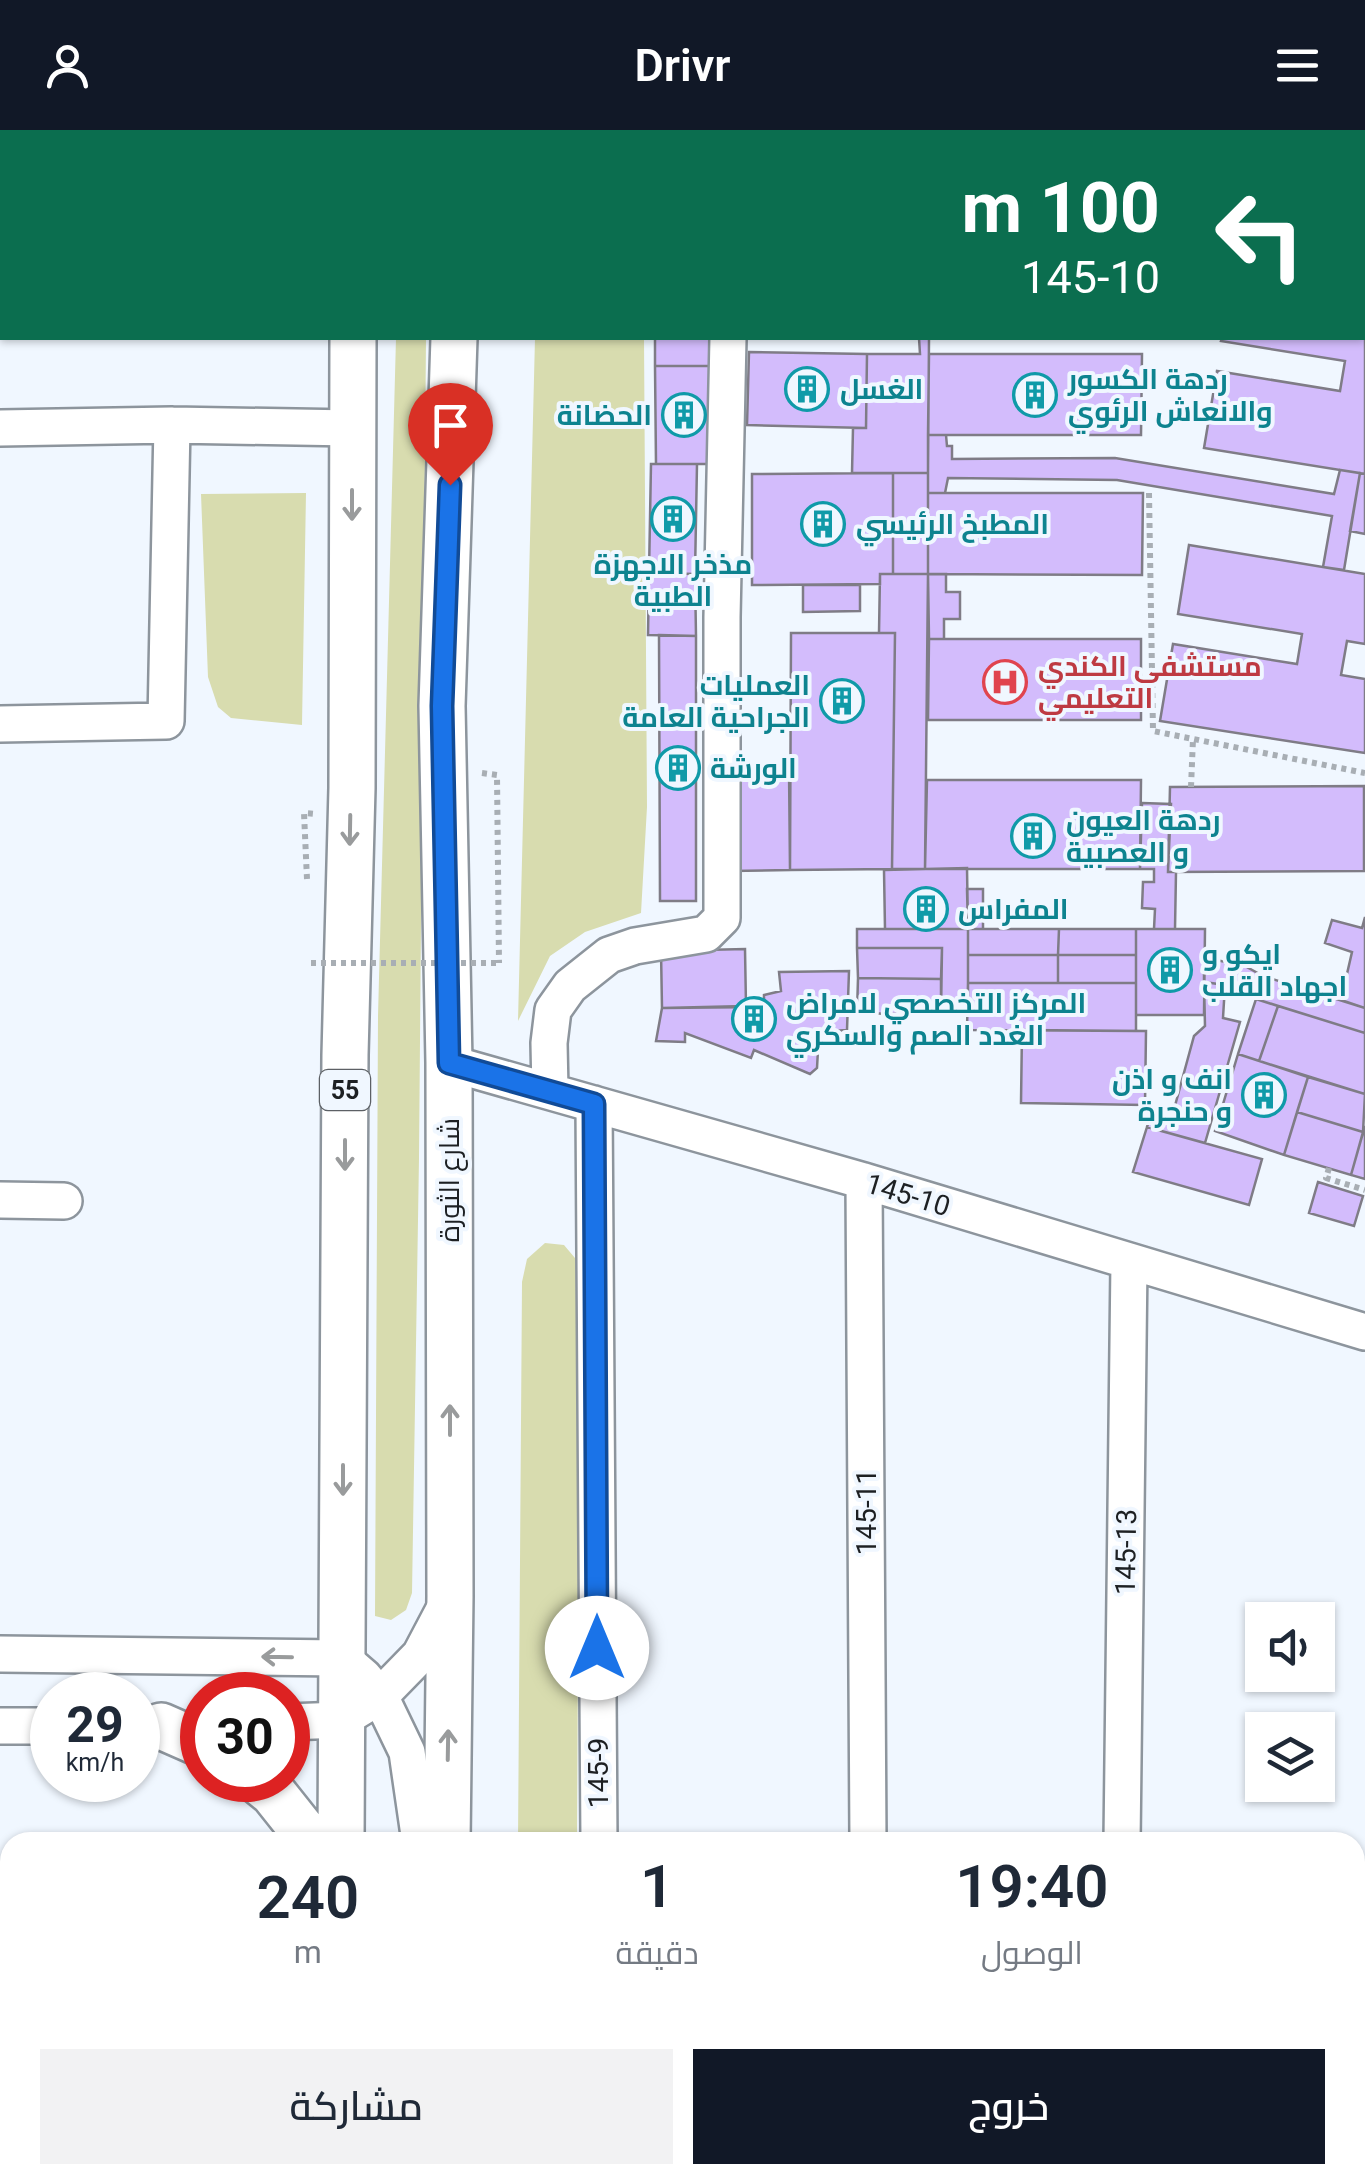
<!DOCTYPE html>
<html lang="ar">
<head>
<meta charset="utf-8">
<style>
  body { margin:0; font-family:Roboto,Cairo,sans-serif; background:#f2f2f3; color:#1f2937; direction:rtl; height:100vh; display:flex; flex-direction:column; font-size:38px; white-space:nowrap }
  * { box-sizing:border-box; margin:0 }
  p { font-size:32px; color:#747a83 }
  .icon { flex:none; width:55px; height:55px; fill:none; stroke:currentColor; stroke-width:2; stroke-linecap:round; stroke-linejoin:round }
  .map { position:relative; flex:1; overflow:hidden; direction:ltr }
  .sheet { position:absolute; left:0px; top:1702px; width:1365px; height:352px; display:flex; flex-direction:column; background:#fff; border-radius:30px 30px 0 0; box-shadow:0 2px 8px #0004; direction:rtl }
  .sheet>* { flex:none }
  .banner { position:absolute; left:0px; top:0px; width:1365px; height:210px; box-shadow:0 2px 8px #0004; direction:rtl; background:#0b6e4f; color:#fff; overflow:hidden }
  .fabs { position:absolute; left:1245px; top:1472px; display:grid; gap:20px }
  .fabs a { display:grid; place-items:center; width:90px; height:90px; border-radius:0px; background:#fff; box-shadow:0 2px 8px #0004; font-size:50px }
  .speed { position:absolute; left:30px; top:1542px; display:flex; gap:20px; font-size:50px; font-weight:700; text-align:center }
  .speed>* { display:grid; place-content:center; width:130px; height:130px; border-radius:50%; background:#fff; box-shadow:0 2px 8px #0004; line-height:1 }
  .speed small { font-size:25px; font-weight:400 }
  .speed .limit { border:15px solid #d22; background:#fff; color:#111 }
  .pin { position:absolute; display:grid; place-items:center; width:85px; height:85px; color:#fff; margin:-102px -42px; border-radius:50% 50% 50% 0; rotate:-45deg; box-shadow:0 0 10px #0007 }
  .pin .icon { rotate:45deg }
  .me { position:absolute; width:110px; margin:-55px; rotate:0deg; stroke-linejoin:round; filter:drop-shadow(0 0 8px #0008) }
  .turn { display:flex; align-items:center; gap:35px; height:210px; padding:0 40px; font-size:45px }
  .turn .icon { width:130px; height:130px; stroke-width:2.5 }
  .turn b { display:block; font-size:70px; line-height:85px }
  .eta { display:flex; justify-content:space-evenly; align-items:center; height:170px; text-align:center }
  .eta b { font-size:60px; font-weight:600; line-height:70px }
  .cta { display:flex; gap:20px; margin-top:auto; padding:20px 40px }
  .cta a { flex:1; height:115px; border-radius:0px; background:#111827; color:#fff; font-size:40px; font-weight:600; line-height:115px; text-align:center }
  .cta a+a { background:#f2f2f3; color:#1f2937 }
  header { display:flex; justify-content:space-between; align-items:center; height:130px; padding:0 40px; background:#111827; color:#fff; font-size:45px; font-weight:600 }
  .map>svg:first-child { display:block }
  .green { fill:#d8dcaf }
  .building { fill:#d3bcfc; stroke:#7f7c86; stroke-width:2.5 }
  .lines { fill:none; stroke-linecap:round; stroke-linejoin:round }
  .minor-casing { stroke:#8d959d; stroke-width:40 }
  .major-casing { stroke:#8d959d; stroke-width:50 }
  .path { stroke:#a8aeb4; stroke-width:6; stroke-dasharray:5 5; stroke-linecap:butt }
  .minor { stroke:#fff; stroke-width:35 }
  .major { stroke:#fff; stroke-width:45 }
  .path-bridge { stroke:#a8aeb4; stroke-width:6; stroke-dasharray:5 5; stroke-linecap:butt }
  .oneway { stroke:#999b9c }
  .route-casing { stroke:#114b97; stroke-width:25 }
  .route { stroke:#1a73e8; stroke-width:18 }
  .labels { text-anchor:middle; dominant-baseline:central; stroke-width:8; stroke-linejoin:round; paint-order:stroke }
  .shield { fill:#f0f7ff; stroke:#5c6065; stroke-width:2.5 }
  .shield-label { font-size:25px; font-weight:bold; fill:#1d2023 }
  .culture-label { font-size:28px; font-weight:bold; fill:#0d838f; stroke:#f0f7ff; text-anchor:start }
  .health-label { font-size:28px; font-weight:bold; fill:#be3a42; stroke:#f0f7ff; text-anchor:start }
  .street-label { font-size:28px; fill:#1d2023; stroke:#f0f7ff }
</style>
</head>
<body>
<header><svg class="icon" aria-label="menu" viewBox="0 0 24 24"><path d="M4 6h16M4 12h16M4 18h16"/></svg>Drivr<svg class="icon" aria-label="person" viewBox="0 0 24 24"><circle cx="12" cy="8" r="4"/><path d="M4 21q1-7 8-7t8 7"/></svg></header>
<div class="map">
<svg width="1365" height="2054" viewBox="0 0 1365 2054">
  <rect width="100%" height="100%" fill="#f0f7ff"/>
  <path class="green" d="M 1165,0 L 1365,0 L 1365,67 L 1362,66 L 1362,2 L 1165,2 Z
    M 396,208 L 426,208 L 419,1028 L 412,1463 L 406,1480 L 391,1490 L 375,1486 L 378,886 Z
    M 535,208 L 644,208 L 647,677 L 641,783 L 585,802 L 550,826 L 518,891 Z
    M 306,363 L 302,595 L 231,588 L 218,577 L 208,547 L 201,364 Z
    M 545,1113 L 564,1115 L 580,1134 L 577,1712 L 518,1712 L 522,1152 L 527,1129 Z"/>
  <path class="building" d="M 1362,164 L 1365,164 L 1365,344 L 1204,318 L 1217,241 L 1340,261 L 1345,231 L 1221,211 L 1222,208 L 1362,208 Z
    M 655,208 L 713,208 L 713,236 L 655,236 Z
    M 919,208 L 929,208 L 928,343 L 852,343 L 853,298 L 866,298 L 867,224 L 920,224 Z
    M 749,222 L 867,224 L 866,298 L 747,295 Z
    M 929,224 L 1142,224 L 1141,305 L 928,305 Z
    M 655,236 L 713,236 L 713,334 L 656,334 Z
    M 928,305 L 946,305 L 947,316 L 952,316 L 952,329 L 1115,328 L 1334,364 L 1340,340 L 1360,343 L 1344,440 L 1323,437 L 1332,386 L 1117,350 L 948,348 L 945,363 L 928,363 Z
    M 651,334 L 697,334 L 695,444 L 649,443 Z
    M 893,343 L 893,444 L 880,444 L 880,454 L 752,455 L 752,344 Z
    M 893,343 L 928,343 L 928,444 L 893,444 Z
    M 1360,343 L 1365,344 L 1365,404 L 1350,401 Z
    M 928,363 L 1143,363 L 1142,445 L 928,444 Z
    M 1189,415 L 1365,444 L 1365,514 L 1347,511 L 1341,545 L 1365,549 L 1365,623 L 1160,591 L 1173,514 L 1297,534 L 1302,504 L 1178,484 Z
    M 649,443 L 695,444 L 696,506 L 648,505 Z
    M 880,444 L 928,444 L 925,739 L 892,739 L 895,503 L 879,503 Z
    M 928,444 L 946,444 L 946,462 L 960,462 L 960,489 L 944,489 L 944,509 L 929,509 Z
    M 803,455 L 860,455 L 860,481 L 803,482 Z
    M 791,503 L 895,503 L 892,739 L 790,740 Z
    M 659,505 L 696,506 L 696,771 L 660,771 Z
    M 929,509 L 1141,509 L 1141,590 L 928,590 Z
    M 789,638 L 790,740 L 731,741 L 730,639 Z
    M 927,650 L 1141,650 L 1140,739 L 925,739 Z
    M 1364,656 L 1364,741 L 1168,742 L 1170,657 Z
    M 1142,673 L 1171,674 L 1168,742 L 1176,742 L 1175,799 L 1154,799 L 1155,779 L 1142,778 L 1143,752 L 1154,752 L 1154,739 L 1140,739 Z
    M 967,738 L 968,799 L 885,799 L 884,740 Z
    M 967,759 L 983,759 L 983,799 L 968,799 Z
    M 1365,787 L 1365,878 L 1341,870 L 1352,822 L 1325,813 L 1332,790 L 1362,798 Z
    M 857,799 L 968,799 L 968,870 L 956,870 L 956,885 L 941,885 L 942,818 L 857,818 Z
    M 968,799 L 1059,799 L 1058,825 L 968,825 Z
    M 1059,799 L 1136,799 L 1136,825 L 1058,825 Z
    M 1136,799 L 1205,799 L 1204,885 L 1136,885 Z
    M 857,818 L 942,818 L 941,849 L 858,848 Z
    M 745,819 L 746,876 L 662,878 L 661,821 Z
    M 968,825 L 1058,825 L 1058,853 L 968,853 Z
    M 1058,825 L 1136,825 L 1136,853 L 1058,853 Z
    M 1204,828 L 1243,835 L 1263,846 L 1256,869 L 1225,855 L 1204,852 Z
    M 849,841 L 847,900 L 819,902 L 817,938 L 810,944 L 754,920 L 751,928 L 685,903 L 685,912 L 656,911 L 662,878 L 764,877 L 764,865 L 781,861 L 779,842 Z
    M 1263,846 L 1365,878 L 1365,903 L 1256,869 Z
    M 858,848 L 941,849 L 941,885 L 857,883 Z
    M 1204,852 L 1225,855 L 1223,888 L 1240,892 L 1205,1013 L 1147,997 L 1153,978 L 1173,983 L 1194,906 L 1205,896 Z
    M 968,853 L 1136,853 L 1136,901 L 967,900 Z
    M 1256,869 L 1278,876 L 1259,931 L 1238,924 Z
    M 1278,876 L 1365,903 L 1365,964 L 1259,931 Z
    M 1022,900 L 1146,901 L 1145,975 L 1021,973 Z
    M 1238,924 L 1308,947 L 1284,1025 L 1215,1001 Z
    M 1308,947 L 1365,964 L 1363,1002 L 1297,982 Z
    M 1297,982 L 1363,1002 L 1351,1045 L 1284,1025 Z
    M 1365,996 L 1365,1049 L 1351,1045 Z
    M 1147,997 L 1262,1029 L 1249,1075 L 1133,1042 Z
    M 1318,1052 L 1363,1066 L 1354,1096 L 1309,1083 Z
    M 116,2045 L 193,2045 L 193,2048 L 209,2049 L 209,2054 L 116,2054 Z"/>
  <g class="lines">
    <g class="minor-casing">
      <path id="minor" d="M 833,0 L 842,2
        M 733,2 L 733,0
        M 1362,133 L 1365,133
        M 0,298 L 172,295 L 352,298
        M 0,594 L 166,591 L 172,295
        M 449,933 L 864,1051 L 1365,1202
        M 550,961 L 549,913 L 553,880 L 570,856 L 609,825 L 635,816 L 706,804 L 722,788 L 722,487 L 728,208
        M 594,974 L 599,1712
        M 864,1051 L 868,1712
        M 0,1070 L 64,1071
        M 0,1524 L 342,1528 L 364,1547 L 380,1566 L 407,1622 L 420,1712
        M 288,1592 L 341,1590 L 380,1566 L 420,1525 L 449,1470
        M 0,1596 L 52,1596
        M 1122,1712 L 1129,1132
        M 1355,1977 L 1365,1977"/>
    </g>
    <g class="major-casing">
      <path id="major" d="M 354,2 L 354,0
        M 469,2 L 469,0
        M 161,1596 L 202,1614
        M 257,1650 L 273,1663 L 312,1712
        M 341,1712 L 345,925 L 352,658 L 353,208
        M 447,1712 L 450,1466 L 449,933 L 442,576 L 454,208
        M 446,2045 L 446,2054
        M 340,2054 L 340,2045"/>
    </g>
    <path class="path" d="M 1149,363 L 1153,601 L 1365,643
      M 482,643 L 497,645 L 499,833
      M 1191,657 L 1193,609
      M 307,749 L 304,683 L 315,684
      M 1329,1038 L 1326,1048 L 1365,1060"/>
    <use href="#minor" class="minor"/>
    <use href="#major" class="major"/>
    <path class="path-bridge" d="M 311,833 L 499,833"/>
  </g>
  <defs><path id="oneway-shaft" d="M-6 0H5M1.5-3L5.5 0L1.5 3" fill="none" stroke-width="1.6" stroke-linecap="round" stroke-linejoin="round" transform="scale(2.5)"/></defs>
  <g class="oneway">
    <use href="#oneway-shaft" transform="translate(352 375) rotate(90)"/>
    <use href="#oneway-shaft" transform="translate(350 700) rotate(91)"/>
    <use href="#oneway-shaft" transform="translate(345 1025) rotate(90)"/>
    <use href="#oneway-shaft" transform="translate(450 1290) rotate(-90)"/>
    <use href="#oneway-shaft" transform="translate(343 1350) rotate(90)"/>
    <use href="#oneway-shaft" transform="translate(277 1527) rotate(-179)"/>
    <use href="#oneway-shaft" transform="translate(448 1615) rotate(-89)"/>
  </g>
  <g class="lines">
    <g class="route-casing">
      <path id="route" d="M 450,355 L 442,576 L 449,933 L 594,974 L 597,1518"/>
    </g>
    <use href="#route" class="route"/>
  </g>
  <defs>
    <g id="building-ring" transform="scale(2.25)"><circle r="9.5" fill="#f0f7ff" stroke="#0f9aa8" stroke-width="1.5"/><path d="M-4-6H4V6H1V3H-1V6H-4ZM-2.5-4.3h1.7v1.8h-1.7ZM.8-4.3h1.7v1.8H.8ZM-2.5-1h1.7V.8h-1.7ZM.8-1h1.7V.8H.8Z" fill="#0f9aa8"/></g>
    <g id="hospital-ring" transform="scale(2.25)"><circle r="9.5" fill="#f0f7ff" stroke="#e0444e" stroke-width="1.5"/><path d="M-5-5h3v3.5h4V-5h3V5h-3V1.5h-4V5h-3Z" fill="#e0444e"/></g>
  </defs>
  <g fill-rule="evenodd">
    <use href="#building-ring" x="807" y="259"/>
    <use href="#building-ring" x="1035" y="265"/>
    <use href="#building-ring" x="684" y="285"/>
    <use href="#building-ring" x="673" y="389"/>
    <use href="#building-ring" x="823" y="394"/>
    <use href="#hospital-ring" x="1005" y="552"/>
    <use href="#building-ring" x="842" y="571"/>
    <use href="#building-ring" x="678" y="638"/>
    <use href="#building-ring" x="1033" y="706"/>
    <use href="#building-ring" x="926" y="779"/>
    <use href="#building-ring" x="1170" y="840"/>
    <use href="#building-ring" x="754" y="889"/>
    <use href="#building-ring" x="1264" y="965"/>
  </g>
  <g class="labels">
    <rect class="shield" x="320" y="940" width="50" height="40" rx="8"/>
    <g class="shield-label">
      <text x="345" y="960">55</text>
    </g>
    <g class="culture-label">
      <text x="1068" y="249">ردهة الكسور<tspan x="1068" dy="32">والانعاش الرئوي</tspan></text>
      <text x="840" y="259">الغسل</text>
      <text x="652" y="285" text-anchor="end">الحضانة</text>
      <text x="856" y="394">المطبخ الرئيسي</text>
      <text x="673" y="434" text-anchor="middle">مذخر الاجهزة<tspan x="673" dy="32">الطبية</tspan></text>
      <text x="810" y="555" text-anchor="end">العمليات<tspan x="810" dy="32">الجراحية العامة</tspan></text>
      <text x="710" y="638">الورشة</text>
      <text x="1066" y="690">ردهة العيون<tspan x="1066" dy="32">و العصبية</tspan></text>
      <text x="958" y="779">المفراس</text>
      <text x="1202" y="824">ايكو و<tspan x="1202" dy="32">اجهاد القلب</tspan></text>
      <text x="786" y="873">المركز التخصصي لامراض<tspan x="786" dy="32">الغدد الصم والسكري</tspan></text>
      <text x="1232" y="949" text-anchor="end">انف و اذن<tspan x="1232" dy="32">و حنجرة</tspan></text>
    </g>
    <g class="health-label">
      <text x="1038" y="536">مستشفى الكندي<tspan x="1038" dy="32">التعليمي</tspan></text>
    </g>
    <g class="street-label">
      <text transform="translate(449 1050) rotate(-90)">شارع الثورة</text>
      <text transform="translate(908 1065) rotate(17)">145-10</text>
      <text transform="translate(866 1382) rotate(-90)">145-11</text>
      <text transform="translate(1126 1422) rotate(-89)">145-13</text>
      <text transform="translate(598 1643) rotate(-90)">145-9</text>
    </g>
  </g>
</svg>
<div class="fabs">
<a><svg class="icon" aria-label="sound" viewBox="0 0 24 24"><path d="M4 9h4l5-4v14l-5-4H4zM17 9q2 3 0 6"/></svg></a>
<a><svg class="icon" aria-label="layers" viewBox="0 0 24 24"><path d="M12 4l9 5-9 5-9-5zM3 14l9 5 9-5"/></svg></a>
</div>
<div class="speed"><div>29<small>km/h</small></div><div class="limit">30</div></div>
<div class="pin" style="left:450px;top:355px;background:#d93025"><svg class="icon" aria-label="arrive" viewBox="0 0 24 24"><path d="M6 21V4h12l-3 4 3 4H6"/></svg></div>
<svg class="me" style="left:597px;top:1518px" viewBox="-20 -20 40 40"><circle r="19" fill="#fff"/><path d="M0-13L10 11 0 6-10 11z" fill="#1a73e8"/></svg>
<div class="banner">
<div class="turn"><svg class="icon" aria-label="left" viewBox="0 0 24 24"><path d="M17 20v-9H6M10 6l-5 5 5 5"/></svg><div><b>100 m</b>145-10</div></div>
</div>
<section class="sheet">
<div class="eta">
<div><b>19:40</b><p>الوصول</p></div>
<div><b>1</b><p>دقيقة</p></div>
<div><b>240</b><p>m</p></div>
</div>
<div class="cta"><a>خروج</a><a>مشاركة</a></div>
</section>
</div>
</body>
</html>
